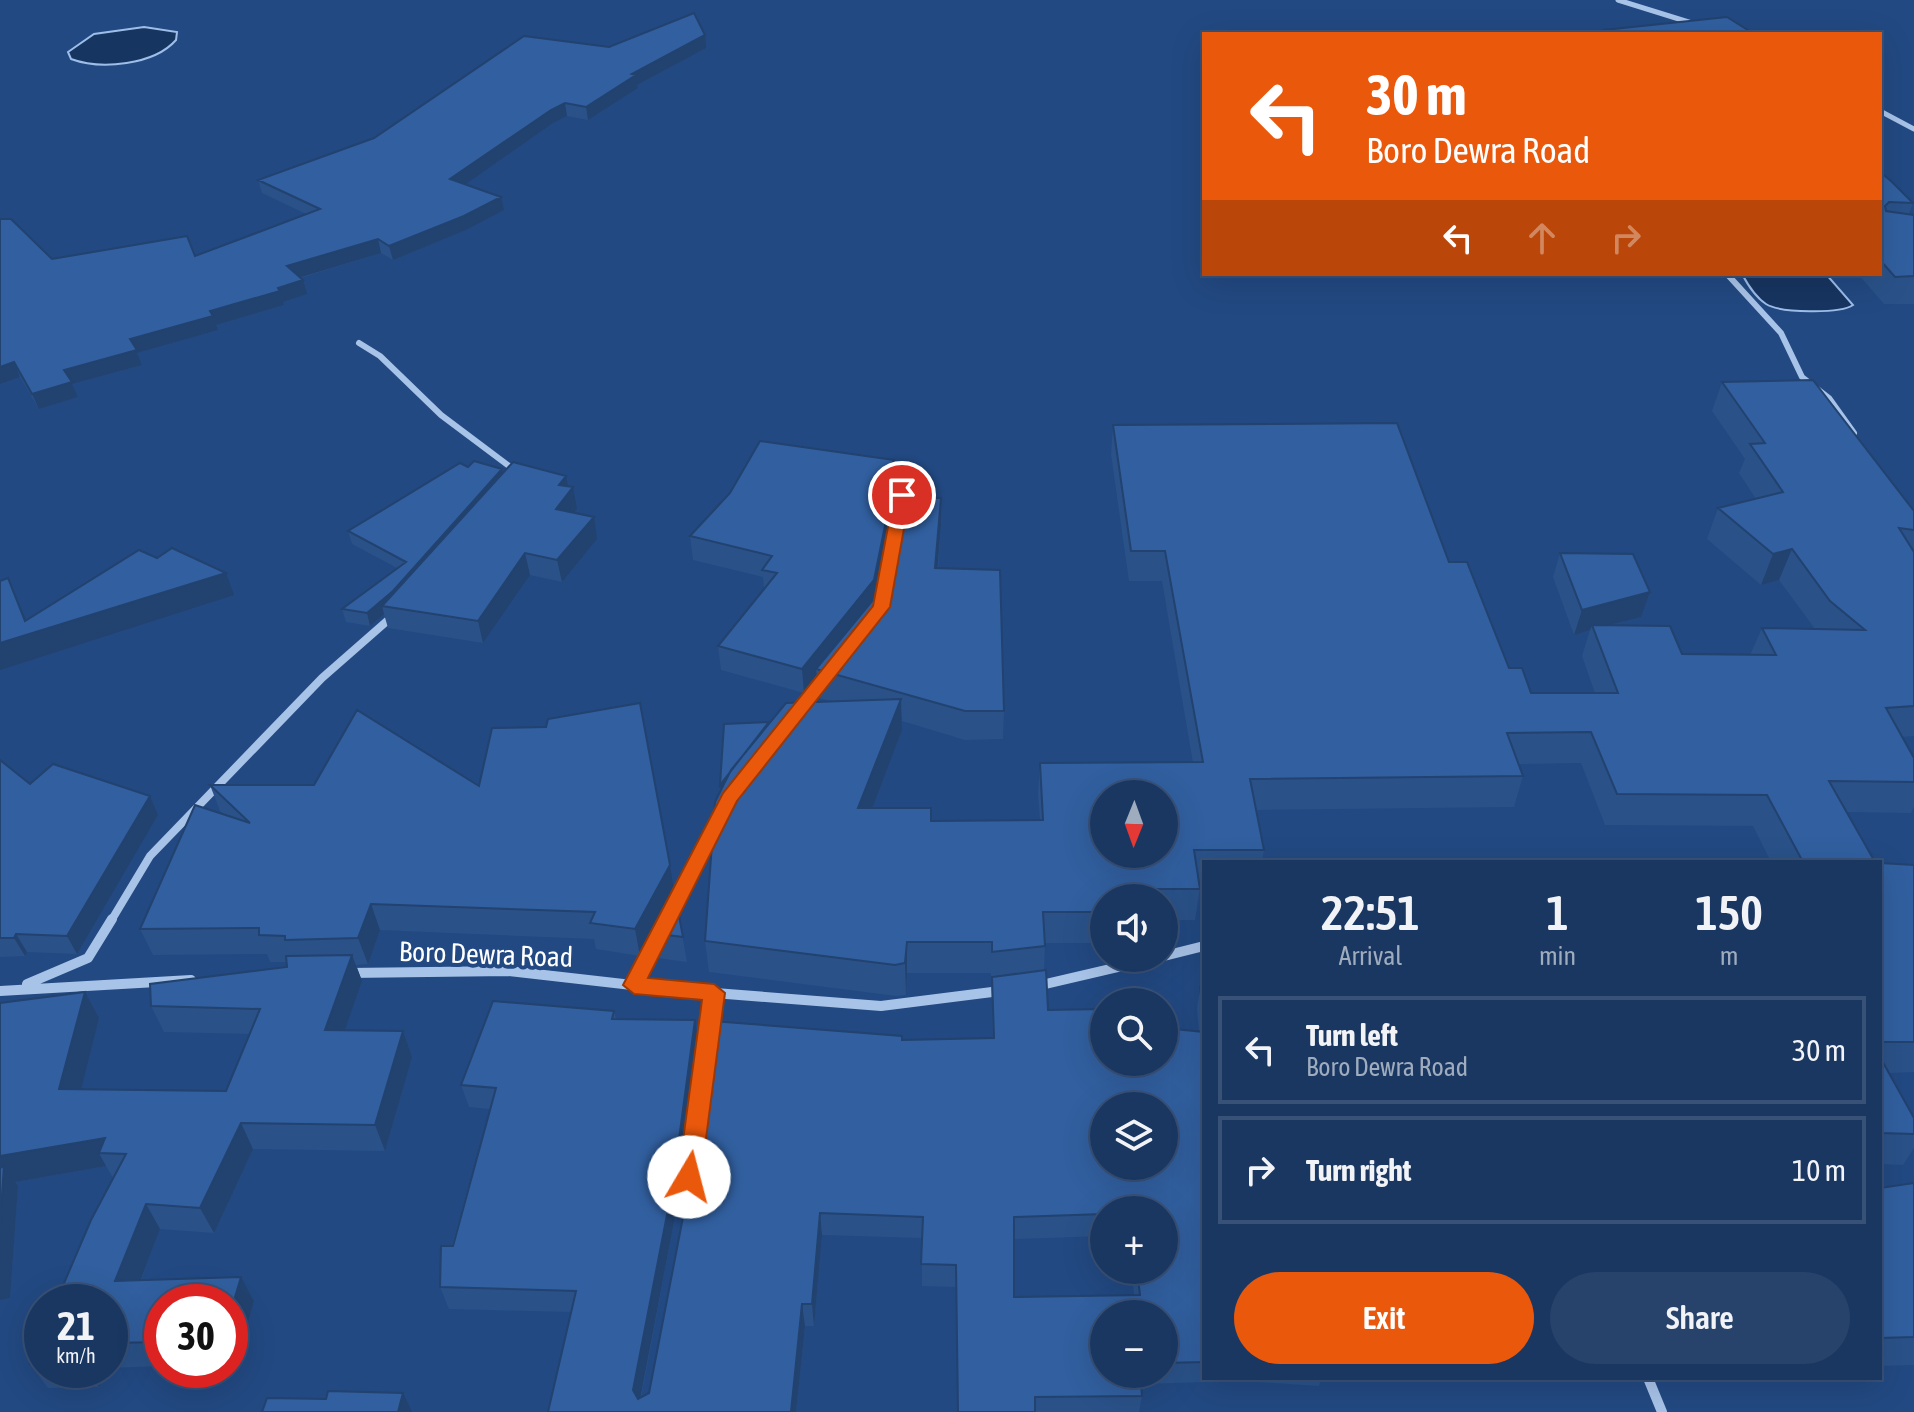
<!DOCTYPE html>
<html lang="en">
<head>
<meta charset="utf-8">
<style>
  body { margin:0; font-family:"Asap Condensed",sans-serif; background:#27426b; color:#f1f3f6; height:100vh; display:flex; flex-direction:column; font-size:30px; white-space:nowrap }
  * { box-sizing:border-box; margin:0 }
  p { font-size:26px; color:#9facbe }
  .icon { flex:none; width:44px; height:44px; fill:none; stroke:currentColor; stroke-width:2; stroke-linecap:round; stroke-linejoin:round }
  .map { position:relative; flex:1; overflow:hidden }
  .side { position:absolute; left:1202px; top:860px; width:680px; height:520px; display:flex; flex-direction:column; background:#1a3762; border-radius:0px; box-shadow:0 8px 32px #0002,0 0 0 2px #385177 }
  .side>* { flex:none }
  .guide { position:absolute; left:1202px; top:32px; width:680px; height:244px; border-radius:0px; box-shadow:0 8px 32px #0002,0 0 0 2px #385177; background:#ea580c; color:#fff; overflow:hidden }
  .needle { width:52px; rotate:181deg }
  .controls { position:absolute; left:1090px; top:780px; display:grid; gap:16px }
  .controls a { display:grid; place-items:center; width:88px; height:88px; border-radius:50%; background:#1a3762; box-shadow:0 8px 32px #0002,0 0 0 2px #385177; font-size:40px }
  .speed { position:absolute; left:24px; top:1284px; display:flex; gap:16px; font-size:40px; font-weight:700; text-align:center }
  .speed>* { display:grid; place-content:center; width:104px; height:104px; border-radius:50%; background:#1a3762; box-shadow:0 8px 32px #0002,0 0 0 2px #385177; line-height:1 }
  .speed small { font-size:20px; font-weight:400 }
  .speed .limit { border:12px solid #d22; background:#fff; color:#111 }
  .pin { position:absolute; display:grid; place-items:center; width:68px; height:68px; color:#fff; margin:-34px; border:4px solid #fff; border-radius:50%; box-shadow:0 2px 8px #0007 }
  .me { position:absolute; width:88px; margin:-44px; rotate:8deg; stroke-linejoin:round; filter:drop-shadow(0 0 6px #0008) }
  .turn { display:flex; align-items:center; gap:28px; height:168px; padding:0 32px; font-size:36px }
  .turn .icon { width:104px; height:104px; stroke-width:2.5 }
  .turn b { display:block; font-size:56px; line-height:68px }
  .lanes { display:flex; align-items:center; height:76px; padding:0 32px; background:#0003; justify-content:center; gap:40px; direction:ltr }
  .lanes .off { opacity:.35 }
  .eta { display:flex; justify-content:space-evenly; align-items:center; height:136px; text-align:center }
  .eta b { font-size:48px; font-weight:600; line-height:56px }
  .action { display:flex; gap:16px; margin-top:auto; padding:16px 32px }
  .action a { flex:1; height:92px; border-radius:48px; background:#ea580c; color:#fff; font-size:32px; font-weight:600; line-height:92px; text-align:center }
  .action a+a { background:#27426b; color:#f1f3f6 }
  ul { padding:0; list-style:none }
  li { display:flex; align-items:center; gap:24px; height:108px; margin:0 16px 12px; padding:0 16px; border:4px solid #385177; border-radius:0px }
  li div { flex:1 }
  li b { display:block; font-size:30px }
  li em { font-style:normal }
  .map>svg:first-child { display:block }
  .water { fill:#173561; stroke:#9cbee9; stroke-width:2 }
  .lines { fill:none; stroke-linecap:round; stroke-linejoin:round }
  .minor-far3 { stroke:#a8c3e8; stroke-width:5 }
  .minor-far2 { stroke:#a8c3e8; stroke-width:6 }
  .minor-far1 { stroke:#a8c3e8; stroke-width:8 }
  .minor { stroke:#a8c3e8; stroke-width:10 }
  .wall { fill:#2a5289; fill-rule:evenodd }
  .shaded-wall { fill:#22426f }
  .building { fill:#315f9f; stroke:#22426f; stroke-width:2; fill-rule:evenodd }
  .route { fill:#ea580c; stroke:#983908; stroke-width:2 }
  .labels { text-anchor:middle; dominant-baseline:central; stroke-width:8; stroke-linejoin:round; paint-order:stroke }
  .street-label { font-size:28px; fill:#fff; stroke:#224982 }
</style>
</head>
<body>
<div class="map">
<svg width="1914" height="1412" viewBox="0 0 1914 1412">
  <rect width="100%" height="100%" fill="#224982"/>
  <path class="water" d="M 144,27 L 177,32 L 176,40 C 154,65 101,70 71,59 L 68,52 L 94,34 Z
    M 1742,274 L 1826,274 L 1853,305 C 1840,314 1780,313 1766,304 C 1755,297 1748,285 1742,274 Z"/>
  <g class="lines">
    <path class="minor-far3" d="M 1618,0 L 1695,24
      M 1880,111 L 1914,129"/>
    <path class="minor-far2" d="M 1727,274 L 1781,333 L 1802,377 L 1829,398 L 1854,433
      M 359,343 L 380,356 L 441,415 L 517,472
      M 895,536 L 902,495"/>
    <path class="minor-far1" d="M 894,542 L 895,534
      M 802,709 L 824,677
      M 672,909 L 717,822
      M 111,921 L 150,856 L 322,678 L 395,614"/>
    <path class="minor" d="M 1164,956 L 1204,946
      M 348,973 L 509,971 L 676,990 L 881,1006 L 1000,991
      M 27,984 L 88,958 L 112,919
      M 634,985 L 659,936
      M 1037,986 L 1157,958
      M 0,991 L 191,980
      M 686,1206 L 714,993
      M 1648,1378 L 1662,1412"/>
  </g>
  <path class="wall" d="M 609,47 L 706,48 L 637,85 L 638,88 L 588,120 L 567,116 L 553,123 L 465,184 L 504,210 L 466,230 L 393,260 L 381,253 L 300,278 L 307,294 L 283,302 L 284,305 L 216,325 L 218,330 L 137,353 L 142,365 L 72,384 L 78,397 L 39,409 L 20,377 L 0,384 L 0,219 L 52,259 L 195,256 L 306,214 L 262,193 L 258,180 L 374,138 Z
    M 1880,172 L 1913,203 L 1909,214 L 1914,215 L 1914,304 L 1884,304 L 1858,274 L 1880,274 Z
    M 1722,382 L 1914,511 L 1914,736 L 1902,737 L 1914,758 L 1914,807 L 1911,813 L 1847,812 L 1875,862 L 1771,862 L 1753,826 L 1605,825 L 1581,763 L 1519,764 L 1523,776 L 1514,807 L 1256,810 L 1264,850 L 1262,862 L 1204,862 L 1204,882 L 1199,882 L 1200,889 L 1195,920 L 1164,920 L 1164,898 L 1104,898 L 1104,943 L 1045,943 L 1044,971 L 1048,1010 L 1104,1062 L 1199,1031 L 1197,1009 L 1200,987 L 1204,987 L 1204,1378 L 1321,1378 L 1319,1386 L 1241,1381 L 1141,1384 L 1142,1396 L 1139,1412 L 958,1412 L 956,1287 L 922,1286 L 922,1238 L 822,1235 L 814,1326 L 805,1326 L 796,1412 L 548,1412 L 571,1312 L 449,1309 L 440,1287 L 490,1109 L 469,1107 L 461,1085 L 614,1011 L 616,1019 L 695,1020 L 699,1043 L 677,1206 L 641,1398 L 649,1393 L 903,1040 L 993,1038 L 991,973 L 907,973 L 906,995 L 896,996 L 709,972 L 705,941 L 720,791 L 720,785 L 770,723 L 831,701 L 818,698 L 817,677 L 804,693 L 721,670 L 718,646 L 764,589 L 763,577 L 693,560 L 690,536 L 895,483 L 886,500 L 890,501 L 891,524 L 877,594 L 887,583 L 941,498 L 941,525 L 938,569 L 1004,711 L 1003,739 L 965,740 L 902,721 L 902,730 L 872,808 L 931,821 L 1040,820 L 1038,794 L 1040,763 L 1193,763 L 1162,581 L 1129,581 L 1111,454 L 1113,425 L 1449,562 L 1509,668 L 1531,693 L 1595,693 L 1582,656 L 1590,630 L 1574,635 L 1553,577 L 1560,553 L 1650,592 L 1641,617 L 1609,625 L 1682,654 L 1750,655 L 1762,628 L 1815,629 L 1779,580 L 1761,585 L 1707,539 L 1718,508 L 1756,499 L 1739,473 L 1745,459 L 1712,411 ZM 1104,1210 L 1164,1210 L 1164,1270 L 1132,1270 L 1134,1295 L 1014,1297 L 1014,1239 L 1104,1236 ZM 1164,1314 L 1164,1374 L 1104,1374 Z
    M 468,467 L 502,469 L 503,474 L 568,486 L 577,509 L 574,513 L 597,539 L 562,582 L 530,575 L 483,643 L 388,628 L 384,614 L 370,626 L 346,622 L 342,609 L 397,568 L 352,544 L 348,531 Z
    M 0,760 L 30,784 L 150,796 L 158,815 L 77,954 L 27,952 L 25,956 L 0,957 Z
    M 210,785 L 479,786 L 674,889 L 687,962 L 657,958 L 652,933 L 653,931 L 640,956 L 596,949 L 594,939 L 380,930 L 368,964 L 356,965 L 362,981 L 345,1030 L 403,1031 L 412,1057 L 385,1151 L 253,1149 L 214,1233 L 160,1229 L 141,1280 L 241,1277 L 254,1301 L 236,1364 L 230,1364 L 230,1302 L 162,1302 L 162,1366 L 110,1368 L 110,1302 L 113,1178 L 106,1166 L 15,1182 L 18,1186 L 10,1298 L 0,1300 L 0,1003 L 85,992 L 99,1018 L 81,1089 L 226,1091 L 250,1034 L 164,1032 L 151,1006 L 287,967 L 286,962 L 270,962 L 267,954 L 153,955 L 140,929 L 223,814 L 220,811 Z
    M 1880,863 L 1914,865 L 1914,1072 L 1889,1073 L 1914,1118 L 1914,1148 L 1903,1165 L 1880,1164 Z
    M 1914,1183 L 1914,1365 L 1880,1366 L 1880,1188 Z
    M 42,1336 L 42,1370 L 106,1370 L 99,1387 L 48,1388 L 30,1364 Z"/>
  <path class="shaded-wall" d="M 705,35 L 706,48 L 637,85 L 638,88 L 588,120 L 586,107 L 632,74 Z
    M 565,103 L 567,116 L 553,123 L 453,193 L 450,179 L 551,110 Z
    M 501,197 L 504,210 L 466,230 L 393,260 L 389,246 Z
    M 378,239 L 381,253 L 291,280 L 287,266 Z
    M 303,280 L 307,294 L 283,302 L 284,305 L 216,325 L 218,330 L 137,353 L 142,365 L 72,384 L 78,397 L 39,409 L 32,394 L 64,370 L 130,339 Z
    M 14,362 L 20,377 L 0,384 L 0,367 Z
    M 894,460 L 895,483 L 876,524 L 875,500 Z
    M 502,469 L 505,481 L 382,606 L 384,614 L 370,626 L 367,613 Z
    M 566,476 L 569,492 L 573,487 L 577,509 L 560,531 L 556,509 L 559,485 Z
    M 941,498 L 941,525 L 935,596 L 935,568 Z
    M 890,501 L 891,524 L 875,604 L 816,669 L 817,677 L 804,693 L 802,669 Z
    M 594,517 L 597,539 L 562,582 L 557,560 Z
    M 1792,549 L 1779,580 L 1761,585 L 1773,554 Z
    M 525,553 L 530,575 L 483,643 L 478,621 Z
    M 226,573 L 234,595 L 0,670 L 0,643 L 25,621 L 8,578 L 32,634 Z
    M 1650,592 L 1641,617 L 1593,629 L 1592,625 L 1590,630 L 1574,635 L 1582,610 Z
    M 901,699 L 902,730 L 860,840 L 858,808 Z
    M 769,722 L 721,798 L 720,785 Z
    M 150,796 L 158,815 L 77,954 L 67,936 Z
    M 670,865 L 674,891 L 640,956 L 635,929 Z
    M 371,904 L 380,930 L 368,964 L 358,938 Z
    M 16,934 L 27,952 L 25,956 L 14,938 Z
    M 907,942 L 907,973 L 906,995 L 905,963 Z
    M 352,955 L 362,981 L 336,1056 L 325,1030 Z
    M 85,992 L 99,1018 L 75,1114 L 59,1089 Z
    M 695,1020 L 699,1043 L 677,1206 L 638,1410 L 633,1390 Z
    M 403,1031 L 412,1057 L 385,1151 L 375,1125 Z
    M 241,1123 L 253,1149 L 214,1233 L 200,1208 Z
    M 105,1138 L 99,1153 L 106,1166 L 15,1182 L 18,1186 L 10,1298 L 0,1300 L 0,1156 Z
    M 146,1204 L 160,1229 L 131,1305 L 115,1281 Z
    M 820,1213 L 822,1235 L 814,1326 L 812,1304 Z
    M 241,1277 L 254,1301 L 236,1364 L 230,1352 L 230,1314 Z
    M 802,1304 L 805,1326 L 796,1412 L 791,1412 Z
    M 87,1370 L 106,1370 L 99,1387 Z
    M 403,1393 L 412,1412 L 398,1412 Z"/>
  <path class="building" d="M 694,13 L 705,35 L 632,74 L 636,75 L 586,107 L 565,103 L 551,110 L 450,179 L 501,197 L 464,216 L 389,246 L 378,239 L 287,266 L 303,280 L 278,288 L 280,291 L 210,311 L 213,316 L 130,339 L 137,350 L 64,370 L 72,382 L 32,394 L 14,362 L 0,367 L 0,219 L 11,219 L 52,259 L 187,236 L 195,256 L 320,209 L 258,180 L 374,138 L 524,36 L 609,47 Z
    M 1727,17 L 1754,34 L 1610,34 L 1604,30 Z
    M 1880,172 L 1891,181 L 1913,203 L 1889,202 L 1885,206 L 1886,211 L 1914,215 L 1914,276 L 1895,277 L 1880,260 Z
    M 1813,380 L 1914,511 L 1914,530 L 1899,528 L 1914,552 L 1914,706 L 1886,708 L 1914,758 L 1914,782 L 1829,781 L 1875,862 L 1803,862 L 1767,795 L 1617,794 L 1591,732 L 1507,733 L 1523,776 L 1250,779 L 1264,850 L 1194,850 L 1200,889 L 1115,889 L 1116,898 L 1104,898 L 1104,912 L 1043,912 L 1045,946 L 992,952 L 992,942 L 907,942 L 905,963 L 895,965 L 705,941 L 715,802 L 731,770 L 786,703 L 901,699 L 858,808 L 931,808 L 931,821 L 1043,820 L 1040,763 L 1203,762 L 1165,551 L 1131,551 L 1113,425 L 1397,423 L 1449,562 L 1467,562 L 1509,668 L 1522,668 L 1531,693 L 1618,693 L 1592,625 L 1670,626 L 1682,654 L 1776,655 L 1762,628 L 1865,630 L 1830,601 L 1792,549 L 1773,554 L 1718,508 L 1783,492 L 1750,444 L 1765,443 L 1722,382 ZM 1104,794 L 1164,794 L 1164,854 L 1104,854 Z
    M 760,441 L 894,460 L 875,500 L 890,501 L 874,580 L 802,669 L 718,646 L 777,573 L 762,570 L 772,556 L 690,536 L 730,493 Z
    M 474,461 L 502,469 L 393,591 L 367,613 L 342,609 L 406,562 L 348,531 L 460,463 L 468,467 Z
    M 513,462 L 566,476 L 559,485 L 573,487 L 556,509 L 594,517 L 557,560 L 525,553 L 478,621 L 382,606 Z
    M 902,497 L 941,498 L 935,568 L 1000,570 L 1004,711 L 965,711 L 816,669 L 887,583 Z
    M 172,548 L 226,573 L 0,643 L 0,581 L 8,578 L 25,621 L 139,550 L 157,558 Z
    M 1560,553 L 1633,554 L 1650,592 L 1582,610 Z
    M 640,703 L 670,865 L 635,929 L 590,923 L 595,912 L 371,904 L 358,938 L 285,940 L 285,936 L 259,935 L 259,928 L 140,929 L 195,805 L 250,823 L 210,785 L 314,785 L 357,710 L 479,786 L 492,728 L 546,727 L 548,719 Z
    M 769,722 L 720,785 L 724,724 Z
    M 0,760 L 30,784 L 53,764 L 150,796 L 67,936 L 16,934 L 14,938 L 0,938 Z
    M 1880,863 L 1914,865 L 1914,1042 L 1880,1042 Z
    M 674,889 L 683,937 L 652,933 Z
    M 352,955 L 325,1030 L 403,1031 L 375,1125 L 241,1123 L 200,1208 L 146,1204 L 115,1281 L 241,1277 L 230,1314 L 230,1302 L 162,1302 L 162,1342 L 110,1343 L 110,1302 L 56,1302 L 91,1220 L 126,1154 L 99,1153 L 105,1138 L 0,1156 L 0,1003 L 85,992 L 59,1089 L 226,1091 L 260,1009 L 151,1006 L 150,984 L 287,967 L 286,956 Z
    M 1046,970 L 1048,1010 L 1104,1009 L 1104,1062 L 1164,1062 L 1164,1028 L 1204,1032 L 1204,1362 L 1164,1363 L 1164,1314 L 1104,1314 L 1104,1374 L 1140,1374 L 1142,1396 L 1035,1397 L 1035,1412 L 958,1412 L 956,1265 L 921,1264 L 923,1217 L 820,1213 L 812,1304 L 802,1304 L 791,1412 L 548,1412 L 576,1291 L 440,1287 L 441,1246 L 453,1246 L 496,1088 L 461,1085 L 493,1001 L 614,1011 L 612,1019 L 695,1020 L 673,1184 L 633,1390 L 638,1399 L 649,1393 L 689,1186 L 712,1021 L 902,1036 L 902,1040 L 994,1038 L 992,977 ZM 1104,1106 L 1164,1106 L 1164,1166 L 1104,1166 ZM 1104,1210 L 1164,1210 L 1164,1270 L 1137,1270 L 1140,1295 L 1014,1297 L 1014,1217 L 1104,1214 Z
    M 1200,987 L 1204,987 L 1204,1025 Z
    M 1880,1057 L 1914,1118 L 1914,1134 L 1880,1133 Z
    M 4,1166 L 0,1224 L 0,1168 Z
    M 1914,1183 L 1914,1337 L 1880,1338 L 1880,1188 Z
    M 42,1336 L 42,1364 L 30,1364 Z
    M 328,1391 L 403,1393 L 398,1412 L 262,1412 L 267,1398 L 326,1399 Z"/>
  <path class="route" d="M 902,490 L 910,495 L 890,607 L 737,801 L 648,978 L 714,984 L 725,993 L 701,1177 L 698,1184 L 689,1187 L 681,1184 L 678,1177 L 702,1000 L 634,994 L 623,985 L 723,793 L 873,606 L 894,495 Z"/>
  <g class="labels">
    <g class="street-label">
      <text transform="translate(486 954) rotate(2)">Boro Dewra Road</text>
    </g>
  </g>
</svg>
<div class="controls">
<a><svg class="needle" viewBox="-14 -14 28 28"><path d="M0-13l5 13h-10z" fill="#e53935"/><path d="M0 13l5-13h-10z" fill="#9facbe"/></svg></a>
<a><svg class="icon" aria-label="sound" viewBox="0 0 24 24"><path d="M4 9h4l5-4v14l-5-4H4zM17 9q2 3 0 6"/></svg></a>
<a><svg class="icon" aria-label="search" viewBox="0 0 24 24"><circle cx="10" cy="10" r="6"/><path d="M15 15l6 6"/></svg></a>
<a><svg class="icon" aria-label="layers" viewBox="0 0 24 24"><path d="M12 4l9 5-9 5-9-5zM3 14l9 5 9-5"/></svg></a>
<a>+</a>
<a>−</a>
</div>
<div class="speed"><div>21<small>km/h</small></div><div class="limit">30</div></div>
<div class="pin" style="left:902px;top:495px;background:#d93025"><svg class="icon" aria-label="arrive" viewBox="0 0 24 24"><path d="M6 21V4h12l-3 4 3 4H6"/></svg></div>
<svg class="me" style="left:689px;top:1177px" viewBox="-20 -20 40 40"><circle r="19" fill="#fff"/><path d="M0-13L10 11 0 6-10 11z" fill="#ea580c"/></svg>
<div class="guide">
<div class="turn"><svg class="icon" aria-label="left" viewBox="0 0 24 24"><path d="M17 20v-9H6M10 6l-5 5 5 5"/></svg><div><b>30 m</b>Boro Dewra Road</div></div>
<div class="lanes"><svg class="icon" aria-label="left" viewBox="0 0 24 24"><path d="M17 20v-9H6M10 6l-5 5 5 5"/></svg><svg class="icon off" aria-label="ahead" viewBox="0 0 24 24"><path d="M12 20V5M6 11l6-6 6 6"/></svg><svg class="icon off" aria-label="right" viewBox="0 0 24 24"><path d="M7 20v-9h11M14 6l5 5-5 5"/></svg></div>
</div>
<section class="side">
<div class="eta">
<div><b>22:51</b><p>Arrival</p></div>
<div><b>1</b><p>min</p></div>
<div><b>150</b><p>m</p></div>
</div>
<ul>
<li><svg class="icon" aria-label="left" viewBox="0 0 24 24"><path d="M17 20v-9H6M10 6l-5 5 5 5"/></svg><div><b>Turn left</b><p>Boro Dewra Road</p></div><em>30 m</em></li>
<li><svg class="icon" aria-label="right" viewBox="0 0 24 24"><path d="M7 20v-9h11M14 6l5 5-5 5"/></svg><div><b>Turn right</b></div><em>10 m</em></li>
</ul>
<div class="action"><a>Exit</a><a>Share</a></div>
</section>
</div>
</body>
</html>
